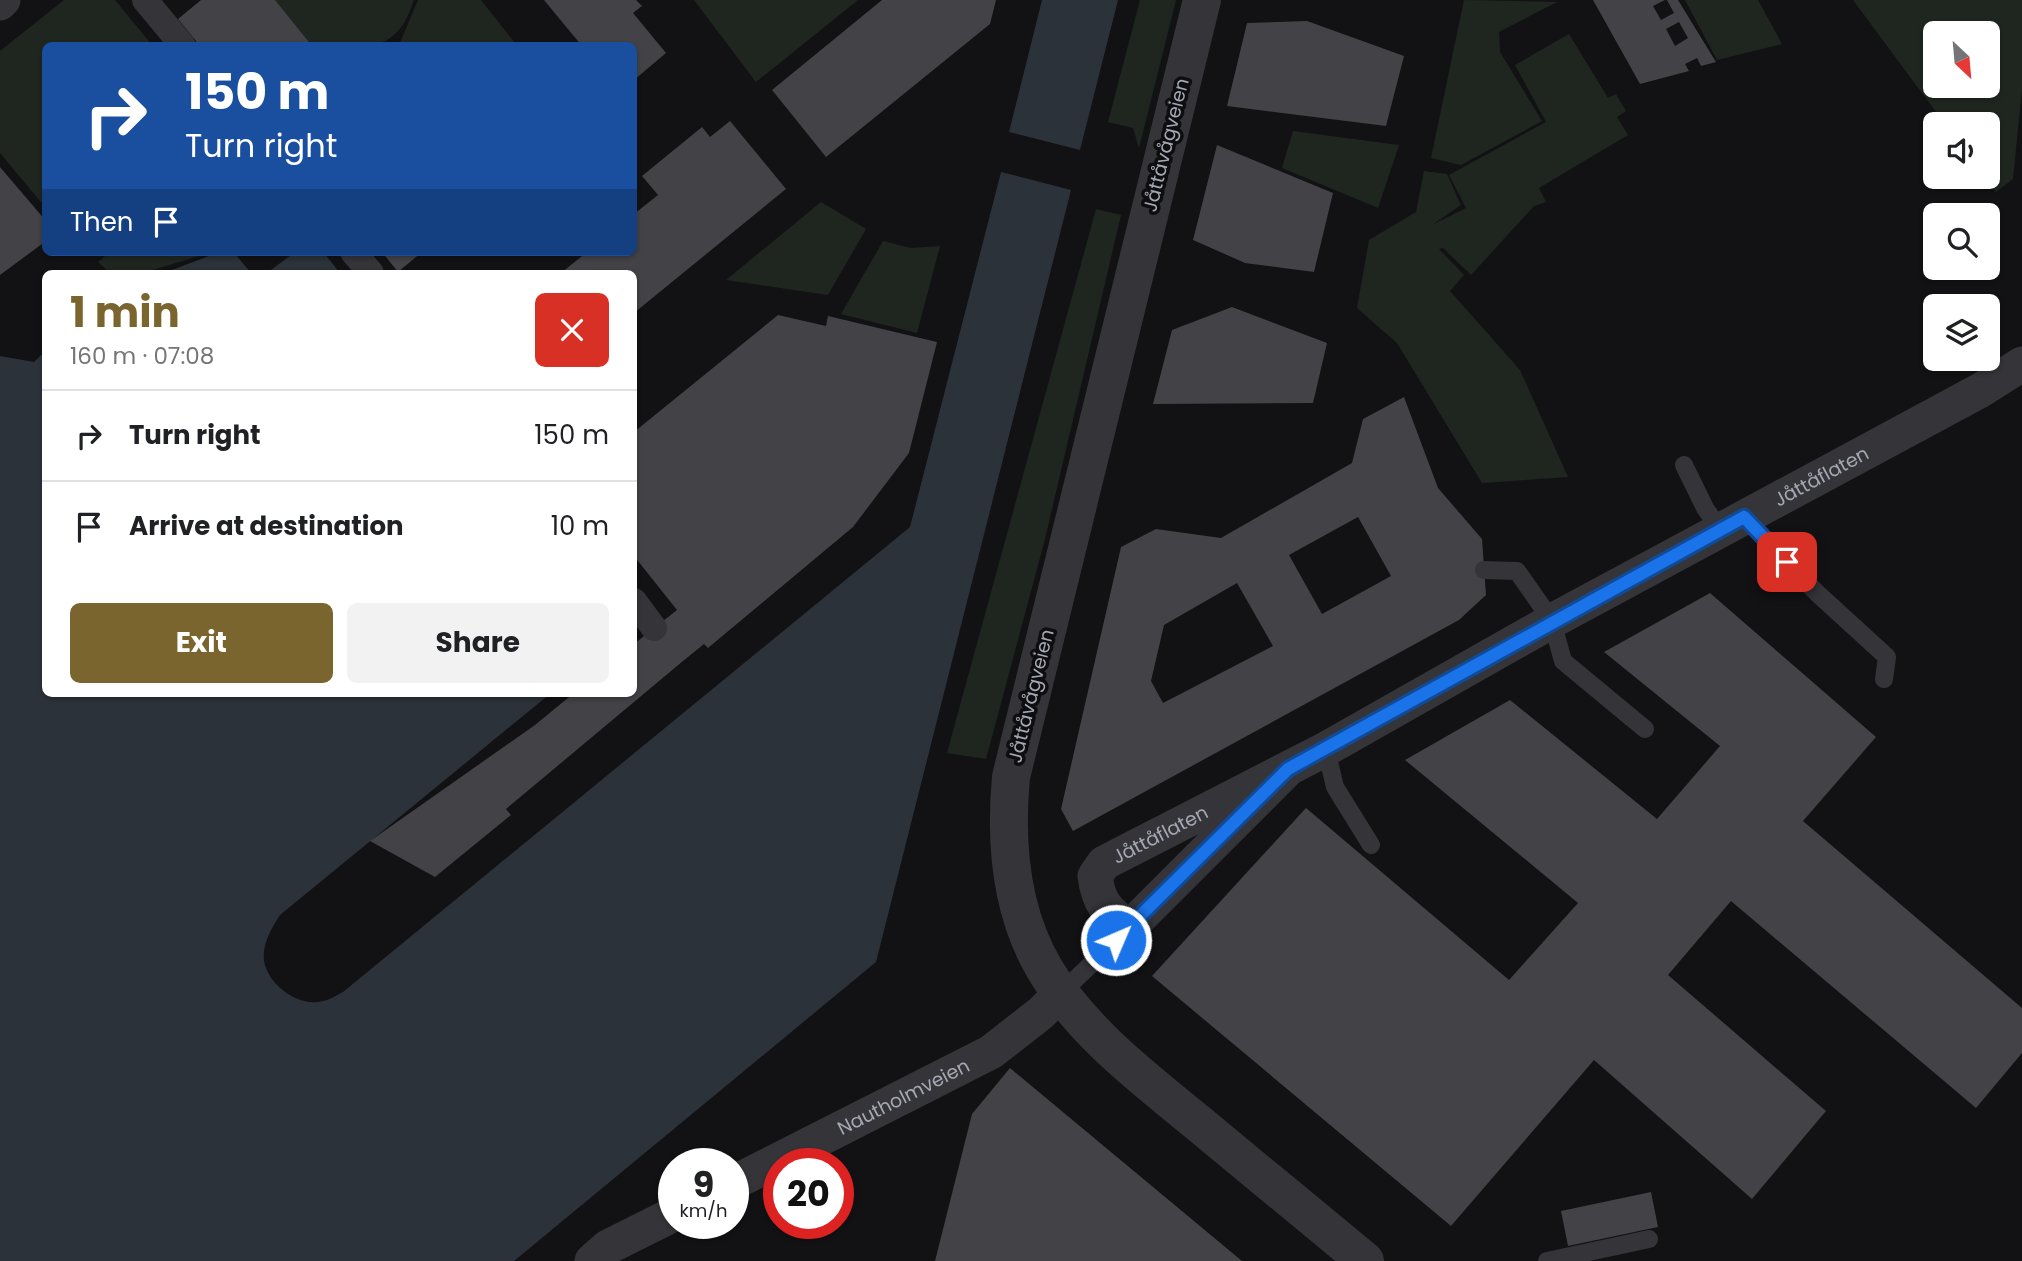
<!DOCTYPE html>
<html lang="en">
<head>
<meta charset="utf-8">
<style>
  body { margin:0; font-family:Poppins,sans-serif; background:#f2f2f2; color:#202124; height:100vh; display:flex; flex-direction:column; font-size:26px; white-space:nowrap }
  * { box-sizing:border-box; margin:0 }
  p { font-size:23px; color:#757577 }
  .icon { flex:none; width:38px; height:38px; fill:none; stroke:currentColor; stroke-width:2; stroke-linecap:round; stroke-linejoin:round }
  .map { position:relative; flex:1; overflow:hidden }
  .details { position:absolute; left:42px; top:270px; width:595px; height:427px; display:flex; flex-direction:column; background:#fff; border-radius:10px; box-shadow:0 2px 5px #0004 }
  .details>* { flex:none }
  .guide { position:absolute; left:42px; top:42px; width:595px; height:214px; border-radius:10px; box-shadow:0 2px 5px #0004; background:#1a4fa0; color:#fff; overflow:hidden }
  .needle { width:46px; rotate:154deg }
  .tools { position:absolute; left:1923px; top:21px; display:grid; gap:14px }
  .tools a { display:grid; place-items:center; width:77px; height:77px; border-radius:10px; background:#fff; box-shadow:0 2px 5px #0004; font-size:35px }
  .speed { position:absolute; left:658px; top:1148px; display:flex; gap:14px; font-size:35px; font-weight:700; text-align:center }
  .speed>* { display:grid; place-content:center; width:91px; height:91px; border-radius:50%; background:#fff; box-shadow:0 2px 5px #0004; line-height:1 }
  .speed small { font-size:18px; font-weight:400 }
  .speed .limit { border:10px solid #d22; background:#fff; color:#111 }
  .pin { position:absolute; display:grid; place-items:center; width:60px; height:60px; color:#fff; margin:-30px; border-radius:14px; box-shadow:0 4px 10px #0006 }
  .me { position:absolute; width:77px; margin:-38px; rotate:45deg; stroke-linejoin:round; filter:drop-shadow(0 0 5px #0008) }
  .turn { display:flex; align-items:center; gap:24px; height:147px; padding:0 28px; font-size:32px }
  .turn .icon { width:91px; height:91px; stroke-width:2.5 }
  .turn b { display:block; font-size:49px; line-height:60px }
  .then { display:flex; align-items:center; height:66px; padding:0 28px; background:#0003; gap:14px; font-size:26px }
  .round { display:grid; place-items:center; flex:none; width:74px; height:74px; border-radius:10px; background:#f2f2f2 }
  .head { display:flex; align-items:center; justify-content:space-between; height:119px; padding:0 28px }
  h1 { font-size:42px; font-weight:700; line-height:52px; color:#79652d }
  .button { display:flex; gap:14px; margin-top:auto; padding:14px 28px }
  .button a { flex:1; height:80px; border-radius:10px; background:#79652d; color:#fff; font-size:28px; font-weight:700; line-height:80px; text-align:center }
  .button a+a { background:#f2f2f2; color:#202124 }
  ul { padding:0; list-style:none }
  li { display:flex; align-items:center; gap:21px; height:91px; padding:0 28px; border-top:2px solid #e0e0e0 }
  li div { flex:1 }
  li b { display:block; font-size:26px }
  li em { font-style:normal }
  .map>svg:first-child { display:block }
  .green { fill:#1f2620; fill-rule:evenodd }
  .water { fill:#2c3239 }
  .building { fill:#424247; fill-rule:evenodd }
  .lines { fill:none; stroke-linecap:round; stroke-linejoin:round }
  .service { stroke:#343439; stroke-width:18 }
  .pedestrian { stroke:#343439; stroke-width:26 }
  .minor { stroke:#343439; stroke-width:35 }
  .tertiary { stroke:#343439; stroke-width:38 }
  .route-casing { stroke:#114b97; stroke-width:18 }
  .route { stroke:#1a73e8; stroke-width:12 }
  .labels { text-anchor:middle; dominant-baseline:central; stroke-width:7; stroke-linejoin:round; paint-order:stroke }
  .street-label { font-size:19px; fill:#a5a8b3; stroke:#0e0d0f }
</style>
</head>
<body>
<div class="map">
<svg width="2022" height="1261" viewBox="0 0 2022 1261">
  <rect width="100%" height="100%" fill="#121214"/>
  <path class="green" d="M 64,0 L 115,0 L 152,45 L 46,46 L 45,207 L 0,153 L 0,51 Z
    M 270,0 L 414,0 C 395,59 362,45 310,45 Z
    M 418,0 L 481,0 L 515,43 L 399,45 Z
    M 694,0 L 858,0 L 756,82 Z
    M 1140,0 L 1176,0 L 1139,148 L 1133,128 L 1108,122 Z
    M 1464,0 L 1557,2 L 1499,32 L 1500,52 L 1542,121 L 1461,165 L 1431,158 Z
    M 1685,0 L 1758,0 L 1782,44 L 1717,60 Z
    M 1853,0 L 2022,0 L 2022,89 L 2013,179 L 1996,192 L 1984,177 L 1988,177 L 1988,124 L 1945,124 ZM 1936,33 L 1988,33 L 1988,86 L 1936,86 Z
    M 1569,34 L 1608,98 L 1616,94 L 1626,111 L 1617,117 L 1628,135 L 1539,188 L 1546,202 L 1534,206 L 1471,275 L 1443,248 L 1439,249 L 1464,275 L 1450,291 L 1520,370 L 1568,477 L 1482,483 L 1397,343 L 1357,308 L 1369,240 L 1416,212 L 1424,171 L 1447,174 L 1461,205 L 1432,225 L 1466,208 L 1449,175 L 1546,122 L 1515,65 Z
    M 1293,131 L 1399,145 L 1378,208 L 1282,168 Z
    M 821,202 L 866,229 L 828,295 L 726,280 Z
    M 1096,209 L 1121,215 L 1045,539 L 986,759 L 947,753 Z
    M 883,241 L 911,248 L 940,246 L 917,333 L 841,314 Z
    M 110,252 L 212,252 L 143,273 L 110,273 L 98,262 Z"/>
  <path class="water" d="M 1042,0 L 1118,0 L 1080,150 L 1009,132 Z
    M 1001,172 L 1071,190 L 876,962 L 514,1261 L 0,1261 L 0,356 L 34,362 L 45,351 L 46,693 L 551,693 L 280,915 C 271,929 262,944 264,961 C 268,985 299,1008 323,1001 C 330,1000 337,995 343,992 L 910,527 Z
    M 295,252 L 323,252 L 340,273 L 267,273 Z
    M 217,253 L 236,255 L 251,273 L 164,273 Z"/>
  <path class="building" d="M 201,0 L 275,0 L 312,46 L 200,46 L 178,19 Z
    M 544,0 L 636,0 L 642,6 L 633,13 L 666,53 L 634,80 L 634,46 L 582,46 Z
    M 882,0 L 996,0 L 990,24 L 826,157 L 772,90 Z
    M 1593,0 L 1665,0 L 1653,6 L 1661,20 L 1674,13 L 1667,0 L 1678,0 L 1716,62 L 1701,66 L 1697,58 L 1685,64 L 1689,71 L 1640,84 ZM 1679,22 L 1688,38 L 1675,46 L 1666,29 Z
    M 1307,21 L 1404,56 L 1386,126 L 1227,106 L 1247,23 Z
    M 730,121 L 786,189 L 634,313 L 634,273 L 561,273 L 587,252 L 634,252 L 634,214 L 658,195 L 642,176 L 702,127 L 710,137 Z
    M 1217,145 L 1333,193 L 1314,272 L 1245,263 L 1193,240 Z
    M 0,167 L 46,221 L 46,241 L 0,275 Z
    M 382,252 L 422,252 L 398,272 Z
    M 1232,307 L 1327,343 L 1313,403 L 1153,404 L 1172,330 Z
    M 778,315 L 826,326 L 828,316 L 937,342 L 909,453 L 853,527 L 708,648 L 704,644 L 683,661 L 506,809 L 511,815 L 435,877 L 370,841 L 535,725 L 574,693 L 634,693 L 634,644 L 677,610 L 634,556 L 634,432 Z
    M 1404,397 L 1438,488 L 1482,539 L 1486,595 L 1459,620 L 1073,831 L 1061,809 L 1121,547 L 1156,529 L 1221,538 L 1352,463 L 1363,419 ZM 1358,517 L 1391,576 L 1322,614 L 1289,555 ZM 1237,583 L 1273,646 L 1163,703 L 1151,681 L 1164,625 Z
    M 1710,593 L 1876,737 L 1803,821 L 2022,1008 L 2022,1053 L 1976,1108 L 1731,901 L 1668,975 L 1826,1111 L 1752,1199 L 1594,1060 L 1451,1226 L 1152,976 L 1306,808 L 1509,980 L 1578,903 L 1405,760 L 1510,700 L 1657,819 L 1720,746 L 1604,652 Z
    M 1010,1068 L 1242,1261 L 935,1261 L 972,1114 Z
    M 1651,1192 L 1658,1227 L 1568,1246 L 1561,1211 Z"/>
  <g class="lines">
    <path class="service" d="M 1684,465 L 1705,508 L 1720,530
      M 1744,517 L 1817,593 L 1887,657 L 1884,679
      M 1484,570 L 1517,571 L 1552,621 L 1563,661 L 1645,729
      M 1326,749 L 1335,787 L 1371,845
      M 1061,993 L 1129,928
      M 1547,1261 L 1649,1239"/>
    <path class="pedestrian" d="M 145,0 L 183,46
      M 353,252 L 371,273
      M 634,601 L 654,628"/>
    <g class="minor">
      <path d="M 0,3 L 3,0"/>
      <path id="s1" d="M 1288,769 L 1129,928 C 1107,910 1099,905 1095,876 L 1104,863 L 1326,749 L 1552,621 L 1981,390 L 2022,364"/>
      <path id="s2" d="M 733,1183 L 991,1052 L 1041,1013 L 1061,993"/>
      <path d="M 592,1261 L 608,1247 L 674,1214"/>
    </g>
    <path class="tertiary" d="M 1202,0 L 1011,777 C 1005,842 1010,910 1044,968 C 1080,1030 1142,1077 1197,1122 C 1253,1168 1309,1215 1365,1261"/>
  </g>
  <g class="lines">
    <g class="route-casing">
      <path id="route" d="M 1116,940 L 1288,769 L 1744,517 L 1787,562"/>
    </g>
    <use href="#route" class="route"/>
  </g>
  <g class="labels">
    <g class="street-label">
      <text transform="translate(1166 145) rotate(-76)">Jåttåvågveien</text>
      <text stroke="none"><textPath href="#s1" startOffset="1120">Jåttåflaten</textPath></text>
      <text transform="translate(1031 696) rotate(-76)">Jåttåvågveien</text>
      <text stroke="none"><textPath href="#s1" startOffset="368">Jåttåflaten</textPath></text>
      <text stroke="none"><textPath href="#s2" startOffset="191">Nautholmveien</textPath></text>
    </g>
  </g>
</svg>
<div class="tools">
<a><svg class="needle" viewBox="-14 -14 28 28"><path d="M0-13l5 13h-10z" fill="#e53935"/><path d="M0 13l5-13h-10z" fill="#757577"/></svg></a>
<a><svg class="icon" aria-label="sound" viewBox="0 0 24 24"><path d="M4 9h4l5-4v14l-5-4H4zM17 9q2 3 0 6"/></svg></a>
<a><svg class="icon" aria-label="search" viewBox="0 0 24 24"><circle cx="10" cy="10" r="6"/><path d="M15 15l6 6"/></svg></a>
<a><svg class="icon" aria-label="layers" viewBox="0 0 24 24"><path d="M12 4l9 5-9 5-9-5zM3 14l9 5 9-5"/></svg></a>
</div>
<div class="speed"><div>9<small>km/h</small></div><div class="limit">20</div></div>
<div class="pin" style="left:1787px;top:562px;background:#d93025"><svg class="icon" aria-label="arrive" viewBox="0 0 24 24"><path d="M6 21V4h12l-3 4 3 4H6"/></svg></div>
<svg class="me" style="left:1116px;top:940px" viewBox="-20 -20 40 40"><circle r="17" fill="#1a73e8" stroke="#fff" stroke-width="3"/><path d="M0-11L8 9 0 5-8 9z" fill="#fff"/></svg>
<div class="guide">
<div class="turn"><svg class="icon" aria-label="right" viewBox="0 0 24 24"><path d="M7 20v-9h11M14 6l5 5-5 5"/></svg><div><b>150 m</b>Turn right</div></div>
<div class="then">Then<svg class="icon" aria-label="arrive" viewBox="0 0 24 24"><path d="M6 21V4h12l-3 4 3 4H6"/></svg></div>
</div>
<section class="details">
<div class="head"><div><h1>1 min</h1><p>160 m · 07:08</p></div><a class="round" style="background:#d93025;color:#fff"><svg class="icon" aria-label="close" viewBox="0 0 24 24"><path d="M6 6l12 12M18 6L6 18"/></svg></a></div>
<ul>
<li><svg class="icon" aria-label="right" viewBox="0 0 24 24"><path d="M7 20v-9h11M14 6l5 5-5 5"/></svg><div><b>Turn right</b></div><em>150 m</em></li>
<li><svg class="icon" aria-label="arrive" viewBox="0 0 24 24"><path d="M6 21V4h12l-3 4 3 4H6"/></svg><div><b>Arrive at destination</b></div><em>10 m</em></li>
</ul>
<div class="button"><a>Exit</a><a>Share</a></div>
</section>
</div>
</body>
</html>
